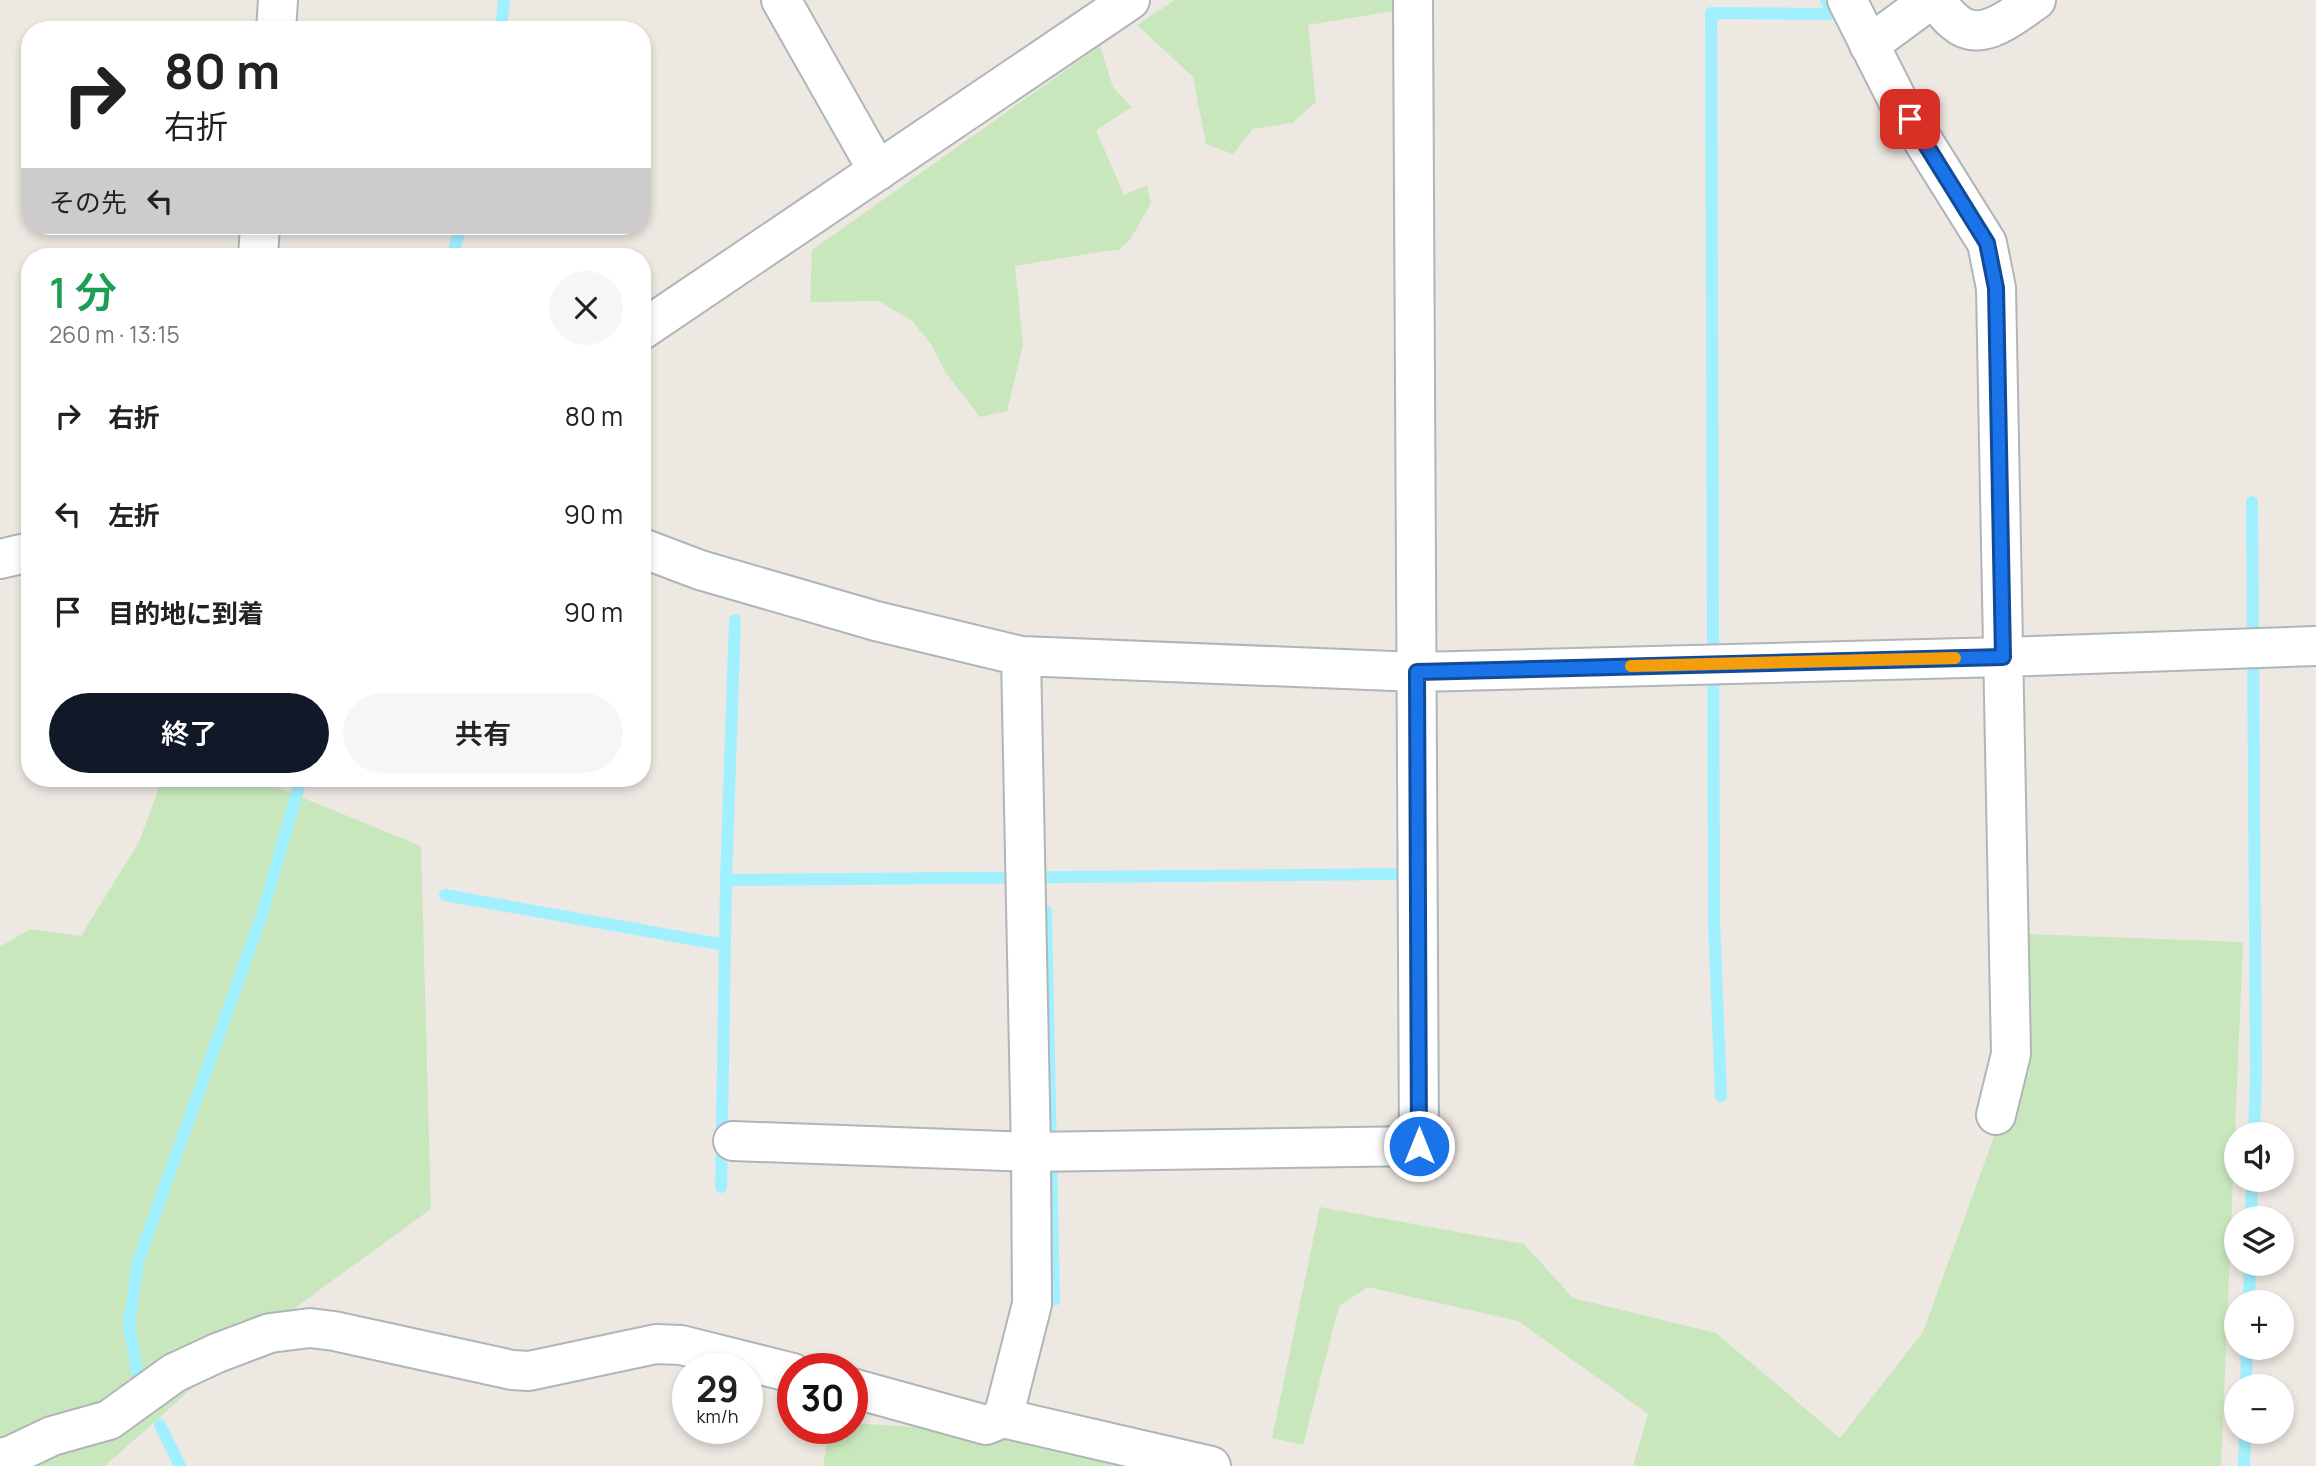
<!DOCTYPE html>
<html lang="ja">
<head>
<meta charset="utf-8">
<style>
  body { margin:0; font-family:Manrope,"Noto Sans JP",sans-serif; background:#f6f6f6; color:#222; height:100vh; display:flex; flex-direction:column; font-size:26px; white-space:nowrap }
  * { box-sizing:border-box; margin:0 }
  p { font-size:23px; color:#767676 }
  .icon { flex:none; width:38px; height:38px; fill:none; stroke:currentColor; stroke-width:2; stroke-linecap:round; stroke-linejoin:round }
  .map { position:relative; flex:1; overflow:hidden }
  .details { position:absolute; left:21px; top:248px; width:630px; height:539px; display:flex; flex-direction:column; background:#fff; border-radius:28px; box-shadow:0 4px 10px #0003 }
  .details>* { flex:none }
  .banner { position:absolute; left:21px; top:21px; width:630px; height:214px; border-radius:28px; box-shadow:0 4px 10px #0003; background:#fff; color:#222; overflow:hidden }
  .tools { position:absolute; left:2224px; top:1122px; display:grid; gap:14px }
  .tools a { display:grid; place-items:center; width:70px; height:70px; border-radius:50%; background:#fff; box-shadow:0 4px 10px #0003; font-size:35px }
  .speed { position:absolute; left:672px; top:1353px; display:flex; gap:14px; font-size:35px; font-weight:700; text-align:center }
  .speed>* { display:grid; place-content:center; width:91px; height:91px; border-radius:50%; background:#fff; box-shadow:0 4px 10px #0003; line-height:1 }
  .speed small { font-size:18px; font-weight:400 }
  .speed .limit { border:10px solid #d22; background:#fff; color:#111 }
  .pin { position:absolute; display:grid; place-items:center; width:60px; height:60px; color:#fff; margin:-30px; border-radius:14px; box-shadow:0 4px 10px #0006 }
  .me { position:absolute; width:77px; margin:-38px; rotate:0deg; stroke-linejoin:round; filter:drop-shadow(0 0 5px #0008) }
  .turn { display:flex; align-items:center; gap:24px; height:147px; padding:0 28px; font-size:32px }
  .turn .icon { width:91px; height:91px; stroke-width:2.5 }
  .turn b { display:block; font-size:49px; line-height:60px }
  .then { display:flex; align-items:center; height:66px; padding:0 28px; background:#0003; gap:14px; font-size:26px }
  .round { display:grid; place-items:center; flex:none; width:74px; height:74px; border-radius:37px; background:#f6f6f6 }
  .summary { display:flex; align-items:center; justify-content:space-between; height:119px; padding:0 28px }
  h1 { font-size:42px; font-weight:600; line-height:52px; color:#1e9e55 }
  .action { display:flex; gap:14px; margin-top:auto; padding:14px 28px }
  .action a { flex:1; height:80px; border-radius:42px; background:#111827; color:#fff; font-size:28px; font-weight:600; line-height:80px; text-align:center }
  .action a+a { background:#f6f6f6; color:#222 }
  ul { padding:0; list-style:none }
  li { display:flex; align-items:center; gap:21px; height:98px; padding:0 28px }
  li div { flex:1 }
  li b { display:block; font-size:26px }
  li em { font-style:normal }
  .map>svg:first-child { display:block }
  .green { fill:#c9e7bd }
  .lines { fill:none; stroke-linecap:round; stroke-linejoin:round }
  .stream { stroke:#a1f0ff; stroke-width:12 }
  .minor-casing { stroke:#b0b5b8; stroke-width:42 }
  .minor { stroke:#fff; stroke-width:38 }
  .route-casing { stroke:#114b97; stroke-width:18 }
  .route { stroke:#1a73e8; stroke-width:12 }
  .slow { stroke:#f59e0b; stroke-width:12 }
</style>
</head>
<body>
<div class="map">
<svg width="2316" height="1466" viewBox="0 0 2316 1466">
  <rect width="100%" height="100%" fill="#eee8e2"/>
  <path class="green" d="M 1175,0 L 1393,0 L 1394,11 L 1308,25 L 1316,102 L 1292,123 L 1253,129 L 1233,154 L 1206,144 L 1193,77 L 1137,25 Z
    M 1100,46 L 1113,87 L 1132,107 L 1096,130 L 1124,195 L 1147,185 L 1151,203 L 1130,240 L 1119,250 L 1105,251 L 1015,266 L 1023,345 L 1007,411 L 980,417 L 946,373 L 931,344 L 912,321 L 879,301 L 810,302 L 812,250 Z
    M 162,779 L 257,779 L 421,846 L 431,1209 L 226,1358 L 105,1466 L 0,1466 L 0,947 L 30,929 L 81,936 L 139,842 Z
    M 2025,934 L 2243,942 L 2221,1466 L 1633,1466 L 1648,1414 L 1518,1321 L 1368,1287 L 1339,1306 L 1303,1445 L 1272,1438 L 1320,1207 L 1524,1244 L 1573,1298 L 1716,1333 L 1840,1438 L 1923,1332 L 2012,1087 L 2029,1076 Z
    M 852,1423 L 929,1428 L 1002,1438 L 1129,1466 L 823,1466 L 829,1428 L 852,1428 Z"/>
  <g class="lines">
    <path class="stream" d="M 501,30 L 504,0
      M 452,257 L 461,226
      M 2252,502 L 2256,1074 L 2254,1134
      M 726,880 L 1399,874
      M 445,895 L 725,945
      M 1046,911 L 1054,1300
      M 1721,1096 L 1714,921 L 1711,13 L 1833,14 L 1826,0
      M 721,1187 L 726,880 L 735,620
      M 2251,1218 L 2252,1180
      M 2249,1302 L 2250,1264
      M 139,1382 L 129,1325 L 138,1262 L 262,915 L 301,779
      M 2246,1386 L 2247,1348
      M 160,1425 L 180,1466
      M 2244,1466 L 2245,1432"/>
    <g class="minor-casing">
      <path id="minor" d="M 781,0 L 878,171
        M 1847,0 L 1897,99 L 1987,243 L 1996,288 L 2011,1054 L 1996,1115
        M 276,30 L 278,0
        M 1869,45 L 1922,6 L 1935,2 C 1943,8 1947,16 1955,22 C 1981,45 2014,15 2036,0
        M 258,257 L 260,226
        M 642,330 L 1130,0
        M 642,548 L 700,570 L 876,621 L 1021,656 L 1417,672 L 2003,657 L 2316,646
        M 0,559 L 30,552
        M 733,1141 L 1031,1152 L 1419,1146 L 1413,0
        M 852,1388 L 986,1425 L 1003,1418 L 1211,1466
        M 1003,1418 L 1032,1304 L 1031,1152 L 1021,656
        M 0,1458 L 10,1456 L 52,1436 L 109,1420 L 174,1373 L 217,1353 L 270,1333 L 310,1328 L 334,1331 L 512,1370 L 529,1371 L 656,1344 L 681,1345 L 793,1373"/>
    </g>
    <use href="#minor" class="minor"/>
  </g>
  <g class="lines">
    <g class="route-casing">
      <path id="route" d="M 1419,1146 L 1417,672 L 2003,657 L 1996,288 L 1987,243 L 1910,119"/>
    </g>
    <use href="#route" class="route"/>
    <path class="slow" d="M 1631,666 L 1955,658"/>
  </g>
</svg>
<div class="tools">
<a><svg class="icon" aria-label="sound" viewBox="0 0 24 24"><path d="M4 9h4l5-4v14l-5-4H4zM17 9q2 3 0 6"/></svg></a>
<a><svg class="icon" aria-label="layers" viewBox="0 0 24 24"><path d="M12 4l9 5-9 5-9-5zM3 14l9 5 9-5"/></svg></a>
<a>+</a>
<a>−</a>
</div>
<div class="speed"><div>29<small>km/h</small></div><div class="limit">30</div></div>
<div class="pin" style="left:1910px;top:119px;background:#d93025"><svg class="icon" aria-label="arrive" viewBox="0 0 24 24"><path d="M6 21V4h12l-3 4 3 4H6"/></svg></div>
<svg class="me" style="left:1419px;top:1146px" viewBox="-20 -20 40 40"><circle r="17" fill="#1a73e8" stroke="#fff" stroke-width="3"/><path d="M0-11L8 9 0 5-8 9z" fill="#fff"/></svg>
<div class="banner">
<div class="turn"><svg class="icon" aria-label="right" viewBox="0 0 24 24"><path d="M7 20v-9h11M14 6l5 5-5 5"/></svg><div><b>80 m</b>右折</div></div>
<div class="then">その先<svg class="icon" aria-label="left" viewBox="0 0 24 24"><path d="M17 20v-9H6M10 6l-5 5 5 5"/></svg></div>
</div>
<section class="details">
<div class="summary"><div><h1>1 分</h1><p>260 m · 13:15</p></div><a class="round"><svg class="icon" aria-label="close" viewBox="0 0 24 24"><path d="M6 6l12 12M18 6L6 18"/></svg></a></div>
<ul>
<li><svg class="icon" aria-label="right" viewBox="0 0 24 24"><path d="M7 20v-9h11M14 6l5 5-5 5"/></svg><div><b>右折</b></div><em>80 m</em></li>
<li><svg class="icon" aria-label="left" viewBox="0 0 24 24"><path d="M17 20v-9H6M10 6l-5 5 5 5"/></svg><div><b>左折</b></div><em>90 m</em></li>
<li><svg class="icon" aria-label="arrive" viewBox="0 0 24 24"><path d="M6 21V4h12l-3 4 3 4H6"/></svg><div><b>目的地に到着</b></div><em>90 m</em></li>
</ul>
<div class="action"><a>終了</a><a>共有</a></div>
</section>
</div>
</body>
</html>
